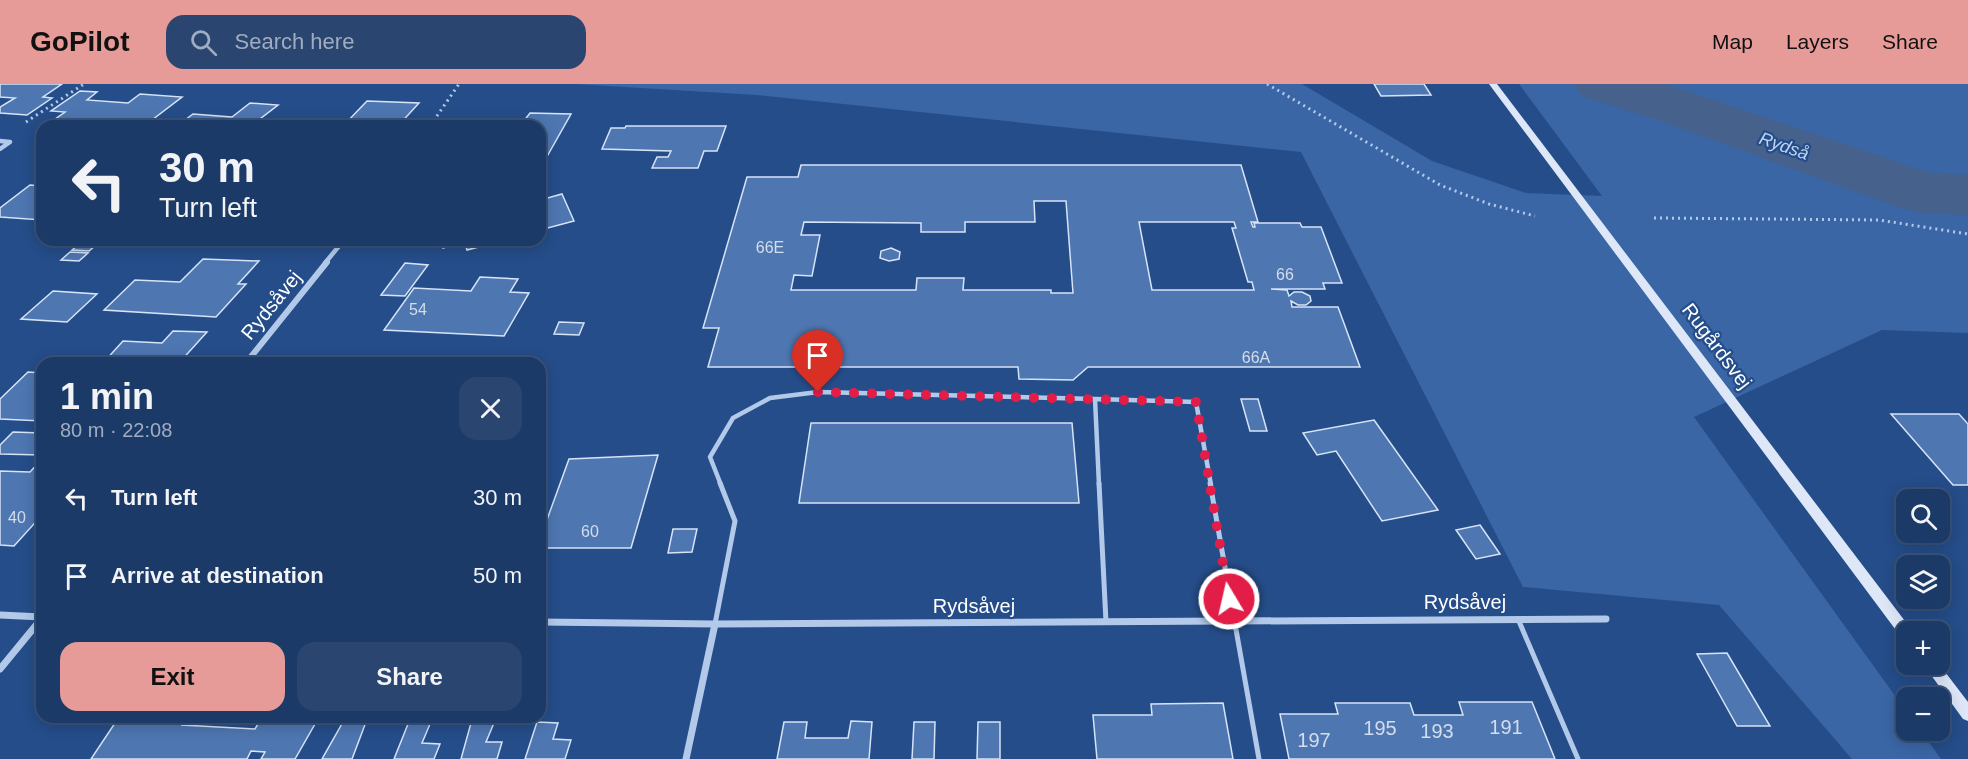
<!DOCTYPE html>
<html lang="en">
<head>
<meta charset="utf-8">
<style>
  body { margin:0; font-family:Helvetica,sans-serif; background:#294570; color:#f1f3f6; height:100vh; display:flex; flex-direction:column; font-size:22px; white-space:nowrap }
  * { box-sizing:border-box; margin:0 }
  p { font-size:20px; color:#a0adc0 }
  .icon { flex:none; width:33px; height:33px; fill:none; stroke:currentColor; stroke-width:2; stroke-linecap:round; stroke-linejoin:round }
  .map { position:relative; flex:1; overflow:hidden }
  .drawer { position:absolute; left:36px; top:273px; width:510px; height:366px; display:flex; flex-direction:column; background:#1c3a67; border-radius:18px; box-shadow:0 3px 15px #0003,0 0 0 2px #3a547b }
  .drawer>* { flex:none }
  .hud { position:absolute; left:36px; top:36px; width:510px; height:126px; border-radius:18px; box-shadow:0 3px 15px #0003,0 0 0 2px #3a547b; background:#1c3a67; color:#f1f3f6; overflow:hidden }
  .controls { position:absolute; left:1896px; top:405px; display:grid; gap:12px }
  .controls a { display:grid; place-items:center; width:54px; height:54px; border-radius:12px; background:#1c3a67; box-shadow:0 3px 15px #0003,0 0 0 2px #3a547b; font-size:30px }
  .pin { position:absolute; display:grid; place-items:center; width:51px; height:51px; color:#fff; margin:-62px -26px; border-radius:50% 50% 50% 0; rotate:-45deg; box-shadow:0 0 6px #0007 }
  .pin .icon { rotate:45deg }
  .me { position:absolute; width:66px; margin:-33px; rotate:351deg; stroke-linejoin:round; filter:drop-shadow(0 0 4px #0008) }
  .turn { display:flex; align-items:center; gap:21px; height:126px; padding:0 24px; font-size:27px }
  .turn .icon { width:78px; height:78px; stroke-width:2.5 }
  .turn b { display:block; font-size:42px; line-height:51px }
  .round { display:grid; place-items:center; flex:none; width:63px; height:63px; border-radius:18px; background:#294570 }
  .head { display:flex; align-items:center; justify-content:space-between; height:102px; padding:0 24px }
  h1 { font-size:36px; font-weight:600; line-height:45px }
  .action { display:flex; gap:12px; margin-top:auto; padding:12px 24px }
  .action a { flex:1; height:69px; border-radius:18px; background:#e69b98; color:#111; font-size:24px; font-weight:600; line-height:69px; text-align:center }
  .action a+a { background:#294570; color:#f1f3f6 }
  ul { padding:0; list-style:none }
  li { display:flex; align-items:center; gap:18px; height:78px; padding:0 24px }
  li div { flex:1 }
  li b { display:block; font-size:22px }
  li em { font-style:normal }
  header { display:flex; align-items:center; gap:36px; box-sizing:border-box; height:84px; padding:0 30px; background:#e69b98; color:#111 }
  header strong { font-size:28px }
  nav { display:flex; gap:33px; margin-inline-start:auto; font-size:21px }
  .search { width:420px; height:54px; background:#294570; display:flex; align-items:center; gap:15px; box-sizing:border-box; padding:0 21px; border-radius:18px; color:#a0adc0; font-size:22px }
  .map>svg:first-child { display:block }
  .green { fill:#3a66a6 }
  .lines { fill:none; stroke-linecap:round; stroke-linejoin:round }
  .river { fill:#45618c; fill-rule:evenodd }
  .building { fill:#4e76b1; stroke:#d6e4f7; stroke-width:1.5; fill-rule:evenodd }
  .path { stroke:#b2c9ea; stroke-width:3; stroke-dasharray:2 4; stroke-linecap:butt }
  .lane-far1 { stroke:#b2c9ea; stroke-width:4.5 }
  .lane { stroke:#b2c9ea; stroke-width:5 }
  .street-far2 { stroke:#b2c9ea; stroke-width:4.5 }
  .street-far1 { stroke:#b2c9ea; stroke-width:6 }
  .street { stroke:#b2c9ea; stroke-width:7 }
  .secondary { fill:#dde7f8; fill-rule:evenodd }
  .route { stroke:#e11d48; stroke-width:10; stroke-dasharray:0 18 }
  .labels { text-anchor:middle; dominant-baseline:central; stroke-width:4.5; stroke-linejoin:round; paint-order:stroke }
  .number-label { font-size:16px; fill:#d3ddec }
  .far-water-label { font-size:18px; font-style:italic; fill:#bed3f1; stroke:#254d89 }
  .street-label { font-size:20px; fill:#fff; stroke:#254d89 }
  .near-number-label { font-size:20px; fill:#d3ddec }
</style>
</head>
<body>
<header>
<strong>GoPilot</strong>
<div class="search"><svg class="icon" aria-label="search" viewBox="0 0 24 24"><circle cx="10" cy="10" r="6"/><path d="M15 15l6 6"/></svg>Search here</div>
<nav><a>Map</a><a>Layers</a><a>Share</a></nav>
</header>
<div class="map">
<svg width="1968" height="675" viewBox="0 0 1968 675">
  <rect width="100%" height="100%" fill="#254d89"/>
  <path class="green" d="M 575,0 L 1302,0 L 1432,77 L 1526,109 L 1602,112 L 1519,0 L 1968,0 L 1968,249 L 1882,246 L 1694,333 L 1906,627 L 1906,646 L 1921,647 L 1941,675 L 1852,675 L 1719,521 L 1523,503 L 1301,68 L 757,11 Z"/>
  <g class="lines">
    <path class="river" d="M 1574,0 L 1666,0 L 1930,89 L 1968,91 L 1968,131 L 1922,129 L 1898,123 L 1661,37 L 1582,12 Z"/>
  </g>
  <path class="building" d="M 0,0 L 62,0 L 43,13 L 52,14 L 27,31 L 0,29 L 0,23 L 15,14 L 0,13 Z
    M 1374,0 L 1424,0 L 1431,11 L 1381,12 Z
    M 80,7 L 97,8 L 87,16 L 128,19 L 140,10 L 182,13 L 144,42 L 95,42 L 51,38 L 65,28 L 51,27 Z
    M 367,17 L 419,19 L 398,42 L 343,42 Z
    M 250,19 L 278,21 L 260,35 L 285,37 L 280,42 L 177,42 L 193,30 L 232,33 Z
    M 530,29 L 571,30 L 545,76 L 540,76 L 540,42 L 520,42 Z
    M 626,42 L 726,42 L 717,67 L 704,67 L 698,84 L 652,84 L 657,73 L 668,73 L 671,67 L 602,65 L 611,44 L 625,44 Z
    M 801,81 L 1241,81 L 1258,138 L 1251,138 L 1253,143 L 1255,143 L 1254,139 L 1300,139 L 1302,143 L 1321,143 L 1342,199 L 1323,199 L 1325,205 L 1271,205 L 1287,206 L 1289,212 L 1294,208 L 1302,208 L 1310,212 L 1311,217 L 1306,221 L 1298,221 L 1291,217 L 1292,223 L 1338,223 L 1360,283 L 1088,283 L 1073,296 L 1019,295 L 1018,283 L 708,283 L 719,244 L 703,244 L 747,93 L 798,93 ZM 1034,117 L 1066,117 L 1073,209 L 1051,209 L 1051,206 L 963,206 L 964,194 L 917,194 L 916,206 L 791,206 L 794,191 L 812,192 L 820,151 L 801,151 L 804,138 L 921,139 L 921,148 L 965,148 L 965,138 L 1035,138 ZM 1139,138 L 1234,138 L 1236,144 L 1232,144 L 1248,198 L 1252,198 L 1254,206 L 1152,206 Z
    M 30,101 L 42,102 L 42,136 L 0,133 L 0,124 Z
    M 562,110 L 574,137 L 540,146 L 540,116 Z
    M 84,156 L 102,156 L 89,167 L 72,166 Z
    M 157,156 L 259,156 L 255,160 Z
    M 441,156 L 459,156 L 460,159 L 443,164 Z
    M 464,156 L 505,156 L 467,166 Z
    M 891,164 L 900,168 L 899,175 L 889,177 L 880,174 L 881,167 Z
    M 70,168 L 88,169 L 79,177 L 61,176 Z
    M 203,175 L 259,177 L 238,200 L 246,200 L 216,233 L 104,226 L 135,196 L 180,198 Z
    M 405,179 L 428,181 L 405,212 L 381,211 Z
    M 480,193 L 518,195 L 510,208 L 529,209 L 504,252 L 384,246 L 414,204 L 471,207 Z
    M 53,207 L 97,210 L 67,238 L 21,235 Z
    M 559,238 L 584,239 L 579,251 L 554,250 Z
    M 173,247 L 207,248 L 179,279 L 103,279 L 123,257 L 162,259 Z
    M 28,288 L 42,289 L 42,337 L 0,335 L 0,315 Z
    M 1241,315 L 1258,315 L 1267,347 L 1250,347 Z
    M 1891,330 L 1959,330 L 1968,340 L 1968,401 L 1953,401 Z
    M 1374,336 L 1438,426 L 1382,437 L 1336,367 L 1317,371 L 1303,349 Z
    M 811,339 L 1072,339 L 1079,419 L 799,419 Z
    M 13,348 L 42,349 L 42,371 L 0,370 L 0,361 Z
    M 658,371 L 631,464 L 540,464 L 540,455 L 569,375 Z
    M 42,375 L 42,431 L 14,462 L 0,461 L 0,387 L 30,388 Z
    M 1480,441 L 1500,470 L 1476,475 L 1456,446 Z
    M 673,445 L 697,445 L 692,468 L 668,469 Z
    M 1727,569 L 1770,642 L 1737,642 L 1697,570 Z
    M 1459,618 L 1532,618 L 1555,675 L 1289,675 L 1280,630 L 1338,630 L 1335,619 L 1410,619 L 1414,631 L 1463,631 Z
    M 1223,619 L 1233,675 L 1097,675 L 1093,631 L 1152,631 L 1151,620 Z
    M 119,633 L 187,633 L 182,641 L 255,645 L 262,633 L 319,633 L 295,675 L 261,675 L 265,668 L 251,667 L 247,675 L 91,675 Z
    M 851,637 L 872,638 L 869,675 L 777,675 L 784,638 L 807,638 L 805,654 L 848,654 Z
    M 343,638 L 366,638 L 352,675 L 322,675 Z
    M 537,638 L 558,639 L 553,655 L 571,656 L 565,675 L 525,675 Z
    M 914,638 L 935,638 L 934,675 L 912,675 Z
    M 978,638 L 1000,638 L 1000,675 L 977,675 Z
    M 471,639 L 494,639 L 486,658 L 502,658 L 497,675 L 461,675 Z
    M 408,640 L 430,640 L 422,659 L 440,660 L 434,675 L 394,675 Z"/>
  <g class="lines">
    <path class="path" d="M 1267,0 L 1440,101 L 1489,120 L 1535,132
      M 26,38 L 84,0
      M 430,42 L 459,0
      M 1654,134 L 1879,136 L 1968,150"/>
    <path class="lane-far1" d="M 721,401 L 710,373 L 733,334 L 770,314 L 818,308 L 1095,315
      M 1099,401 L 1095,315 L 1196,318 L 1211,401"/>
    <path class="lane" d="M 1099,399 L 1106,538
      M 1210,399 L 1259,675
      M 1518,535 L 1578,675
      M 715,540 L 735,437 L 720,399"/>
    <path class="street-far2" d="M 0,57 L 10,58 L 0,65
      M 325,179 L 344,156"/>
    <path class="street-far1" d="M 246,279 L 327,178"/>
    <path class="street" d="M 0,531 L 42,533
      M 540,538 L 715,540 L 1606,535
      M 0,585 L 42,534
      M 686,675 L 715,540"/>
    <path class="secondary" d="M 1489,0 L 1497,0 L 1911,545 L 1912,548 L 1906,548 L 1906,555 L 1901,553 Z
      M 1923,580 L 1939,580 L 1968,618 L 1968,637 L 1963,635 Z"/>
  </g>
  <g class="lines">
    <path class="route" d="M 818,308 L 1196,318 L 1229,515"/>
  </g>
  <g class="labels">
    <g class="number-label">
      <text x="770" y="163">66E</text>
      <text x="1285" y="190">66</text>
      <text x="418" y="225">54</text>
      <text x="1256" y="273">66A</text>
      <text x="17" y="433">40</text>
      <text x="590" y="447">60</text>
    </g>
    <g class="far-water-label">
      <text transform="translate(1784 62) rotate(19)">Rydså</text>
    </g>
    <g class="street-label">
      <text transform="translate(271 221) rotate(-51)">Rydsåvej</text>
      <text transform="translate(1717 262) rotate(53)">Rugårdsvej</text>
      <text x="1465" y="518">Rydsåvej</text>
      <text x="974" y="522">Rydsåvej</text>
    </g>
    <g class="near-number-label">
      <text x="1506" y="643">191</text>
      <text x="1380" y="644">195</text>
      <text x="1437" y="647">193</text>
      <text x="1314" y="656">197</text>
    </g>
  </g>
</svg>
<div class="controls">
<a><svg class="icon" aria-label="search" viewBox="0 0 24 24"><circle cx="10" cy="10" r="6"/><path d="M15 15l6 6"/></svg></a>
<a><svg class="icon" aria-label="layers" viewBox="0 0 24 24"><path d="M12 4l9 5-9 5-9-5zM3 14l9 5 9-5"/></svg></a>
<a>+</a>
<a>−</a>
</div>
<div class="pin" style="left:818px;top:308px;background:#d93025"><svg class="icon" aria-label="arrive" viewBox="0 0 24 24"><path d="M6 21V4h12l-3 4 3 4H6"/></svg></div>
<svg class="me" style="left:1229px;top:515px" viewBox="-20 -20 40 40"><circle r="17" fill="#e11d48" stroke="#fff" stroke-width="3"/><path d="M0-11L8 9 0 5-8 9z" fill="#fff"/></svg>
<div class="hud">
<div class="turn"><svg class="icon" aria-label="left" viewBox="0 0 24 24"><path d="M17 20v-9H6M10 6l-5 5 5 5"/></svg><div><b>30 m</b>Turn left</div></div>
</div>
<section class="drawer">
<div class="head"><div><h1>1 min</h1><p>80 m · 22:08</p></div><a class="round"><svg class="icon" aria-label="close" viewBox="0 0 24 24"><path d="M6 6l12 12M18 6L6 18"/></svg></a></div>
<ul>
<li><svg class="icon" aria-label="left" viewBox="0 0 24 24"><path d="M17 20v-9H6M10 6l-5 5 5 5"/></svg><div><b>Turn left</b></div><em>30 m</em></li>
<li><svg class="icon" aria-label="arrive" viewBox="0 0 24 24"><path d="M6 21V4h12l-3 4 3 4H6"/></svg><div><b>Arrive at destination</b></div><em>50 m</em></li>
</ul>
<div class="action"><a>Exit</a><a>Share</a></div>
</section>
</div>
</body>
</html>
